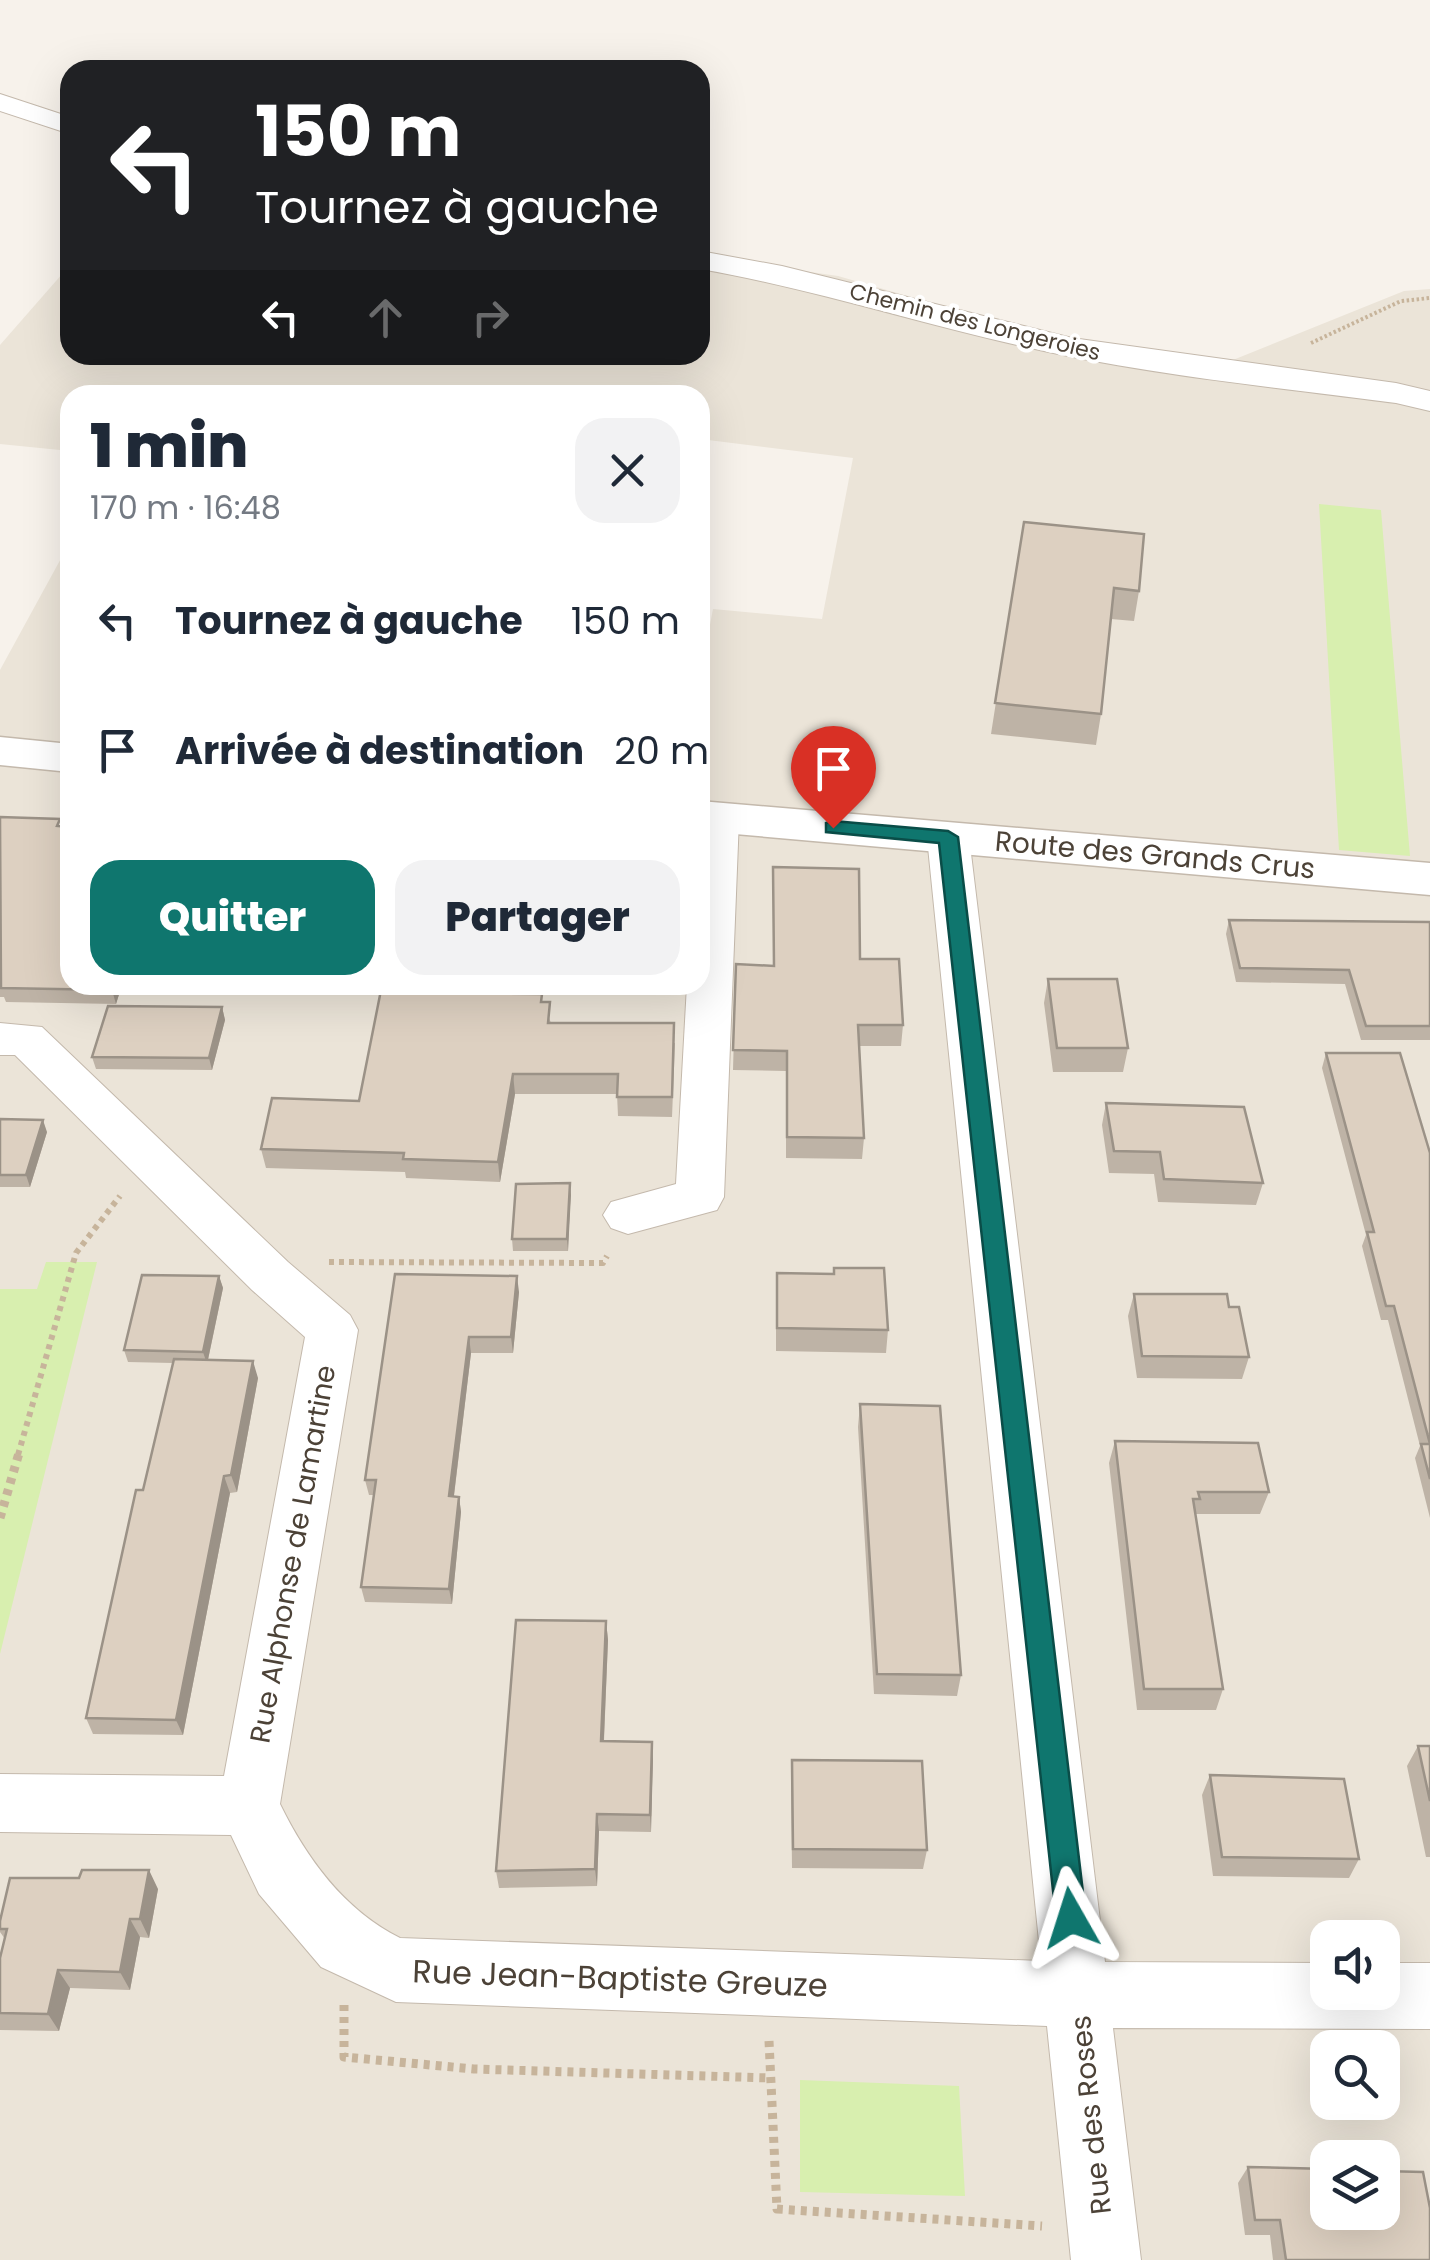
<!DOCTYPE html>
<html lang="fr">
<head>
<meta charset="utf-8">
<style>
  body { margin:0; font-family:Poppins,sans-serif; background:#f2f2f3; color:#1f2937; height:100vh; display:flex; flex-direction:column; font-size:38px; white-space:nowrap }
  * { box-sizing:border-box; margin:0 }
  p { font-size:32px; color:#747a83 }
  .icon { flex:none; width:55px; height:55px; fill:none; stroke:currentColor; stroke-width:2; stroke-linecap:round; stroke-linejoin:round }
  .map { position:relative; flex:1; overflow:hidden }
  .panel { position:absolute; left:60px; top:385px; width:650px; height:610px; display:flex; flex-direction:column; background:#fff; border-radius:30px; box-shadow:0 10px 40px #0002 }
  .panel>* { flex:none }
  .top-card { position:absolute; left:60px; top:60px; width:650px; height:305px; border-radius:30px; box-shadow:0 10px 40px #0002; background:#202124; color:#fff; overflow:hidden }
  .fabs { position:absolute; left:1310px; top:1920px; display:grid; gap:20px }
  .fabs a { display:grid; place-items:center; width:90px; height:90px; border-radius:20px; background:#fff; box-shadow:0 10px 40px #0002; font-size:50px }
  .pin { position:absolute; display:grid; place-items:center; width:85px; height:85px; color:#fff; margin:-102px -42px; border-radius:50% 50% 50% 0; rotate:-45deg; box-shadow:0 0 10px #0007 }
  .pin .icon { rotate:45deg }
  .me { position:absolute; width:110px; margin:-55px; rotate:354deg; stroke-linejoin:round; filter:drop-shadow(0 0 8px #0008) }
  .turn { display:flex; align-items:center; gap:35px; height:210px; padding:0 30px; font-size:45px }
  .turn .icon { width:130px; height:130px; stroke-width:2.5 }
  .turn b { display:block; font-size:70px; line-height:85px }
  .lanes { display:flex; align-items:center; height:95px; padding:0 30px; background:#0003; justify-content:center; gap:50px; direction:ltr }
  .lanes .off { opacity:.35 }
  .round { display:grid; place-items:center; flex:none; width:105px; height:105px; border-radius:30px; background:#f2f2f3 }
  .summary { display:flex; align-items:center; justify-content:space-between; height:170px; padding:0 30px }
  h1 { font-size:60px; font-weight:800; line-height:75px }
  .primary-button { display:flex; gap:20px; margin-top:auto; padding:20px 30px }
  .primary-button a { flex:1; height:115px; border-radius:30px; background:#0f766e; color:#fff; font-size:40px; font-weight:800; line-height:115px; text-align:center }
  .primary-button a+a { background:#f2f2f3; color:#1f2937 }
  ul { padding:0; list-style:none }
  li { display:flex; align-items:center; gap:30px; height:130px; padding:0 30px }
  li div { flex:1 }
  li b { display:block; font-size:38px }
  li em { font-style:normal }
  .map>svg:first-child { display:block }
  .residential { fill:#ebe4d8; fill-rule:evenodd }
  .green { fill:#d8efaf }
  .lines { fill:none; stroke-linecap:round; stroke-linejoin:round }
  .minor-casing { stroke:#c4b9ac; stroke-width:2 }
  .tertiary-casing { stroke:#c4b9ac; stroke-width:3 }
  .path-far2 { stroke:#c7b49b; stroke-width:4; stroke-dasharray:2.5 2.5; stroke-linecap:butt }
  .path-far1 { stroke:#c7b49b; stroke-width:6; stroke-dasharray:5 5; stroke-linecap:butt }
  .path { stroke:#c7b49b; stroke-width:9; stroke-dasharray:6 6; stroke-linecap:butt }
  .minor { fill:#fff; fill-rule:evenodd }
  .tertiary { fill:#fff; fill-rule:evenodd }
  .wall { fill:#beb3a6 }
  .shaded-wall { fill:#9b9287 }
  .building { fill:#ddd0c1; stroke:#9b9287; stroke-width:2.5 }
  .route { fill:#0f766e; stroke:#0a4d48; stroke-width:2.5 }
  .labels { text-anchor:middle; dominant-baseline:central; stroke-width:8; stroke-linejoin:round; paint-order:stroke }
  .far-street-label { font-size:22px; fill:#4c4237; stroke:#fff }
  .street-label { font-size:28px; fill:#4c4237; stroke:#fff }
  .near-street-label { font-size:32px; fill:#4c4237; stroke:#fff }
</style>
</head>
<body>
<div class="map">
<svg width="1430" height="2260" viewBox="0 0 1430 2260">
  <rect width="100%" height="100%" fill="#f7f2eb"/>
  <path class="residential" d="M 700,256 L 838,276 L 1050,337 L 1223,364 L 1404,291 L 1430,289 L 1430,2260 L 0,2260 L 0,670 L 70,542 L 70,985 L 700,985 L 700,676 L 713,609 L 822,619 L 853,458 L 700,439 L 700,395 L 70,395 L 70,451 L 0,444 L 0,345 L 70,265 L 70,355 L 700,355 ZM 1328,1938 L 1382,1938 L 1382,1992 L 1328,1992 ZM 1328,2048 L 1382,2048 L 1382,2102 L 1328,2102 ZM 1328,2158 L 1382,2158 L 1382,2212 L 1328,2212 Z"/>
  <path class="green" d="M 1319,504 L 1381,510 L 1410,856 L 1339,850 Z
    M 46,1262 L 97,1262 L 0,1654 L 0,1289 L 37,1289 Z
    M 800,2080 L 959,2086 L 965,2196 L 800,2192 Z"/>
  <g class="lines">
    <g class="minor-casing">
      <path id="minor" d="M 0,94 L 70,117 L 70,134 L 0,111 Z
        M 700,251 L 782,266 L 1072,338 L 1396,383 L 1430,391 L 1430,411 L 1396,403 C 1273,387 1148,375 1026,347 C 917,323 811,288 700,269 Z
        M 718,805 L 733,809 L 739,818 L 724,1197 L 717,1210 L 628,1234 L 611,1228 L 603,1215 L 611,1202 L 676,1184 L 687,985 L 700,985 L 700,814 L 703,809 Z
        M 948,824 L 963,827 L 969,837 L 1105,1962 L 1328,1963 L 1328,1992 L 1382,1992 L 1382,1963 L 1430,1963 L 1430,2029 L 1113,2028 L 1141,2260 L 1071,2260 L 1047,2026 L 396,2002 L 321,1967 L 259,1894 L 231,1835 L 0,1832 L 0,1774 L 224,1776 L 305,1337 L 252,1290 L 15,1055 L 0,1055 L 0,1023 L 42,1027 L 288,1262 L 350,1315 L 358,1330 L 280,1804 C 307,1859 344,1910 400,1938 L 1041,1961 L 927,837 L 933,827 Z"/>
    </g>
    <g class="tertiary-casing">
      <path id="tertiary" d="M 0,737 L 70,744 L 70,772 L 0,765 Z
        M 700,801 L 1430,863 L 1430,895 L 700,831 Z"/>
    </g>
    <path class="path-far2" d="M 1311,343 L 1401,301 L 1430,298"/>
    <path class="path-far1" d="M 329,1262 L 603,1263 L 607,1256
      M 18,1455 L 76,1253 L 120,1196"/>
    <path class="path" d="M 0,1518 L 19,1453
      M 344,2005 L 344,2057 L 474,2069 L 771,2078
      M 769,2041 L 777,2209 L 1042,2226"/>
    <use href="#minor" class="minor"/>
    <use href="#tertiary" class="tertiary"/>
  </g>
  <path class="wall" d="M 1024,522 L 1139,591 L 1134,621 L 1111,619 L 1101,714 L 1096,745 L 991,734 Z
    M 0,817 L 70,985 L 122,985 L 116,1004 L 6,1002 L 4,997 L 0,997 Z
    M 773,888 L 860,959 L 903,1025 L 901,1046 L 859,1046 L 864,1138 L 862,1159 L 786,1158 L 786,1071 L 733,1070 L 736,964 L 773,966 Z
    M 1229,920 L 1430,922 L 1430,1040 L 1361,1040 L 1345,984 L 1236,982 L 1226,934 Z
    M 1048,979 L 1128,1048 L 1123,1072 L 1053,1072 L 1044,1003 Z
    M 257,985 L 336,985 L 334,992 L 258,991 Z
    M 382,985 L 430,985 L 431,993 L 543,1002 L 551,1023 L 675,1043 L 672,1117 L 618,1116 L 617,1094 L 515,1094 L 500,1182 L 406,1178 L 405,1172 L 266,1168 L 261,1149 L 359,1101 Z
    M 222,1007 L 225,1020 L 212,1070 L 96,1069 L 92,1057 Z
    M 1326,1053 L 1430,1153 L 1430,1518 L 1415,1458 L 1420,1446 L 1388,1320 L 1381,1320 L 1362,1246 L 1366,1235 L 1322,1068 Z
    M 1106,1103 L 1263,1183 L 1256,1205 L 1158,1202 L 1154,1174 L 1109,1173 L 1102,1125 Z
    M 0,1119 L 47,1132 L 30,1187 L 0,1187 Z
    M 570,1183 L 568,1251 L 513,1251 L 512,1239 Z
    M 395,1274 L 519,1292 L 513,1353 L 471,1353 L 454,1496 L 459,1497 L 461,1512 L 452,1604 L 365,1602 L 361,1587 L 374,1495 L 369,1495 L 365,1480 Z
    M 219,1276 L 223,1288 L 208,1360 L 258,1378 L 237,1492 L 230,1493 L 183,1735 L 93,1734 L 86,1718 L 143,1490 L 173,1363 L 128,1362 L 124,1350 Z
    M 1134,1294 L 1229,1307 L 1249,1357 L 1242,1379 L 1137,1378 L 1128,1316 Z
    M 776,1297 L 888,1330 L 886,1353 L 776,1351 Z
    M 860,1404 L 961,1675 L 957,1696 L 874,1694 L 858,1427 Z
    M 1115,1441 L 1269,1492 L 1260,1514 L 1195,1514 L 1223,1689 L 1216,1710 L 1137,1710 L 1109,1463 Z
    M 606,1621 L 608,1640 L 604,1741 L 652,1742 L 651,1832 L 599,1831 L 597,1886 L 499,1888 L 496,1871 Z
    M 1418,1746 L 1430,1746 L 1430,1857 L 1426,1857 L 1407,1766 Z
    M 792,1760 L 927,1850 L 923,1869 L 792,1868 L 791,1780 Z
    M 1210,1775 L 1359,1859 L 1349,1878 L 1213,1876 L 1202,1795 Z
    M 158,1889 L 149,1938 L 140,1937 L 130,1990 L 70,1988 L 59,2031 L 0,2030 L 0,1958 L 5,1939 L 0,1932 L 0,1921 Z
    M 1248,2167 L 1430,2260 L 1273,2260 L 1270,2235 L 1245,2235 L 1238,2183 Z"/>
  <path class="shaded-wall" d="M 114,985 L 122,985 L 116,1004 L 112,990 Z
    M 222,1007 L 225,1020 L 212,1070 L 209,1058 Z
    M 513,1074 L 515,1094 L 500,1182 L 498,1162 Z
    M 43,1120 L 47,1132 L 30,1187 L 26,1175 Z
    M 570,1183 L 571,1195 L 568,1251 L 567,1239 Z
    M 219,1276 L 223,1288 L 207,1364 L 203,1352 Z
    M 517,1276 L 519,1292 L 513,1353 L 511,1337 Z
    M 469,1337 L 471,1353 L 452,1511 L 449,1496 Z
    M 253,1361 L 258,1378 L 237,1492 L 231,1475 Z
    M 224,1476 L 230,1493 L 183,1735 L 176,1720 Z
    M 459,1497 L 461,1512 L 452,1604 L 449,1589 Z
    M 606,1621 L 608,1640 L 603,1759 L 601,1741 Z
    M 652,1742 L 653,1760 L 651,1832 L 650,1815 Z
    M 597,1814 L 599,1831 L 597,1886 L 595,1869 Z
    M 149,1870 L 158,1889 L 149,1938 L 140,1919 Z
    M 130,1919 L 140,1937 L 130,1990 L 120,1972 Z
    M 58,1970 L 70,1988 L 59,2031 L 48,2014 Z"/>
  <path class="building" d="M 1024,522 L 1144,534 L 1139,591 L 1114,588 L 1101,714 L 995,703 Z
    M 0,817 L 60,819 L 57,826 L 70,827 L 70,985 L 114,985 L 112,990 L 1,988 Z
    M 773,867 L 859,869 L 860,959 L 899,959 L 903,1025 L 858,1025 L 864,1138 L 787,1137 L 787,1051 L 733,1050 L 736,964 L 774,966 Z
    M 1229,920 L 1430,922 L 1430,1026 L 1366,1026 L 1349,970 L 1240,968 Z
    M 1048,979 L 1117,979 L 1128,1048 L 1057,1048 Z
    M 382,985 L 427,985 L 425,993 L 542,994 L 541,1002 L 550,1002 L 548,1023 L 674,1023 L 672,1097 L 617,1097 L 618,1074 L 513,1074 L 498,1162 L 403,1159 L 404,1153 L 261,1149 L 272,1098 L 359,1101 Z
    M 108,1006 L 222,1007 L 209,1058 L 92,1057 Z
    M 1326,1053 L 1400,1053 L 1430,1153 L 1430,1479 L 1421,1444 L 1430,1444 L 1394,1306 L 1386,1306 L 1367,1232 L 1374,1232 Z
    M 1106,1103 L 1244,1107 L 1263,1183 L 1164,1179 L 1160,1152 L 1114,1151 Z
    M 0,1119 L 43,1120 L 26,1175 L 0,1175 Z
    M 570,1183 L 567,1239 L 512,1239 L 516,1184 Z
    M 834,1268 L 884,1268 L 888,1330 L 777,1328 L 777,1273 L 834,1274 Z
    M 395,1274 L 517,1276 L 511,1337 L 469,1337 L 449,1496 L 459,1497 L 449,1589 L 361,1587 L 376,1480 L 365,1480 Z
    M 142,1275 L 219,1276 L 203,1352 L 124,1350 Z
    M 1134,1294 L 1227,1294 L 1229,1307 L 1239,1307 L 1249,1357 L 1142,1356 Z
    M 174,1359 L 253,1361 L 231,1475 L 224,1476 L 176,1720 L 86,1718 L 136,1490 L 143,1490 Z
    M 860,1404 L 940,1406 L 961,1675 L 877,1674 Z
    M 1115,1441 L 1258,1443 L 1269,1492 L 1198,1492 L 1200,1499 L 1193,1499 L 1223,1689 L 1144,1689 Z
    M 516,1620 L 606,1621 L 601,1741 L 652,1742 L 650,1815 L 597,1814 L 595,1869 L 496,1871 Z
    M 1418,1746 L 1430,1746 L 1430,1801 Z
    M 792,1760 L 922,1761 L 927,1850 L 793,1849 Z
    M 1210,1775 L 1344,1779 L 1359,1859 L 1222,1857 Z
    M 82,1870 L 149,1870 L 140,1919 L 130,1919 L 120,1972 L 58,1970 L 48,2014 L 0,2013 L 0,1958 L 7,1929 L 0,1929 L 0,1921 L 10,1878 L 79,1878 Z
    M 1248,2167 L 1328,2169 L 1328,2212 L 1382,2212 L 1382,2171 L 1423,2172 L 1430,2208 L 1430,2260 L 1286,2260 L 1280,2220 L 1255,2220 Z"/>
  <path class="route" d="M 833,821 L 948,831 L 958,837 L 1086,1918 L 1082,1928 L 1071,1933 L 1060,1928 L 1056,1918 L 939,843 L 826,832 L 826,823 Z"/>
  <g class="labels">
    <g class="far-street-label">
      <text transform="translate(975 322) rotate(14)">Chemin des Longeroies</text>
    </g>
    <g class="street-label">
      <text transform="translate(1155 855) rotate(5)">Route des Grands Crus</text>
      <text transform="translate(293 1554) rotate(-80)">Rue Alphonse de Lamartine</text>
      <text transform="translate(1091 2115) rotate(-96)">Rue des Roses</text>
    </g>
    <g class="near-street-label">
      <text transform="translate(620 1978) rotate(2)">Rue Jean-Baptiste Greuze</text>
    </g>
  </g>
</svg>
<div class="fabs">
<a><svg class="icon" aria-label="sound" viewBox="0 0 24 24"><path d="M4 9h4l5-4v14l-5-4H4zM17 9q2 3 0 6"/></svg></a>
<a><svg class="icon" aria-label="search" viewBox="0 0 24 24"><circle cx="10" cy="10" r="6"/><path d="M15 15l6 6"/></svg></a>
<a><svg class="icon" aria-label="layers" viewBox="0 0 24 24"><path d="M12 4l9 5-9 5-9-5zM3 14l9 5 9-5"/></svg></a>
</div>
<div class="pin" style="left:833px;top:828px;background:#d93025"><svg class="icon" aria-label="arrive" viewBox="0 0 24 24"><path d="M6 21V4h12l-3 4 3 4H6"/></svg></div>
<svg class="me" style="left:1071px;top:1918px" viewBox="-20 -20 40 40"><path d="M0-17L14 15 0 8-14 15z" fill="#0f766e" stroke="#fff" stroke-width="4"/></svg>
<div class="top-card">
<div class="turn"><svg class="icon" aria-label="left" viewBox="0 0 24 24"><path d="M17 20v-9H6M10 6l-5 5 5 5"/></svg><div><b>150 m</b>Tournez à gauche</div></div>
<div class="lanes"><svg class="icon" aria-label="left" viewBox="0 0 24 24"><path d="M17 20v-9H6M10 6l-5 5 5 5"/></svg><svg class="icon off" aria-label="ahead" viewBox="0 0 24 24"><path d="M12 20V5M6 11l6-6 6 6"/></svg><svg class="icon off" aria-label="right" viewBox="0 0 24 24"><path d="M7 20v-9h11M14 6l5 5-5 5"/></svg></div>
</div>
<section class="panel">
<div class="summary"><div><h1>1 min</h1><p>170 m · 16:48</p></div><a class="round"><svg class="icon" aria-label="close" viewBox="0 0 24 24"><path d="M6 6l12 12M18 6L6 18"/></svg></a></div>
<ul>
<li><svg class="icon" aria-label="left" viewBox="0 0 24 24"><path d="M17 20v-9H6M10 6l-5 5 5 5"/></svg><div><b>Tournez à gauche</b></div><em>150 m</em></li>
<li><svg class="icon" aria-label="arrive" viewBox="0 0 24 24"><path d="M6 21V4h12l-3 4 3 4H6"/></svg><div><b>Arrivée à destination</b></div><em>20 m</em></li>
</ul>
<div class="primary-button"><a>Quitter</a><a>Partager</a></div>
</section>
</div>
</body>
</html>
